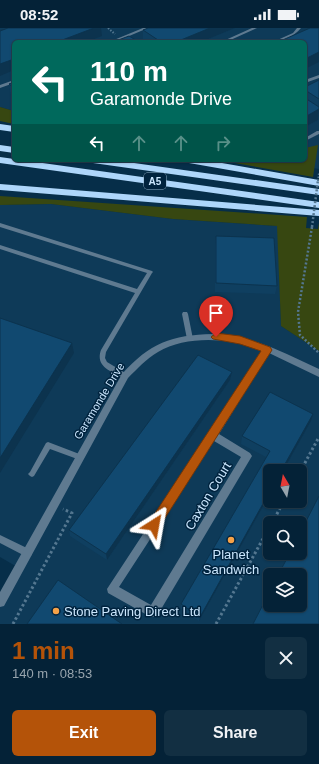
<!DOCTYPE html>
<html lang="en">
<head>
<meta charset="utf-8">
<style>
  body { margin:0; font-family:Helvetica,sans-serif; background:#122f42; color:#f1f3f6; height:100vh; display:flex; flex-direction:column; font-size:15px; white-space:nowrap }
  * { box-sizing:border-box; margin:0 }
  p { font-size:13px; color:#97a4ad }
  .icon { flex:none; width:22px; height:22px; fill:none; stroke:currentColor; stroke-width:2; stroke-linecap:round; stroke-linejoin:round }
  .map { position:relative; height:596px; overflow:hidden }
  .details { display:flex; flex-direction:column; background:#042237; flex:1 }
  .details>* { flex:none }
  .guide { position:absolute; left:12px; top:12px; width:295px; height:122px; border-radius:6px; box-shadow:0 1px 3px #0004,0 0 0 1px #253f52; background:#00695c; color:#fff; overflow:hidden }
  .needle { width:26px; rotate:350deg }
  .fabs { position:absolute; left:263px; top:436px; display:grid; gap:8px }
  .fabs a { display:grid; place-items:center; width:44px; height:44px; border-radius:6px; background:#042237; box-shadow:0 1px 3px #0004,0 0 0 1px #253f52; font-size:20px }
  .pin { position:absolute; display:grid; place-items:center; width:34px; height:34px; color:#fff; margin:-41px -17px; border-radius:50% 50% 50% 0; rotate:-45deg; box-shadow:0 0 4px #0007 }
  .pin .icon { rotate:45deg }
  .me { position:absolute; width:44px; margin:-22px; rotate:34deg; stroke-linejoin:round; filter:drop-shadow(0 0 3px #0008) }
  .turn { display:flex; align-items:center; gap:14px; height:84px; padding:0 12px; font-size:18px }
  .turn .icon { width:52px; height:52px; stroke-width:2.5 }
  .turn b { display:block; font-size:28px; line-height:34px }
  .lanes { display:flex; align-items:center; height:38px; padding:0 12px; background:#0003; justify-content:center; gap:20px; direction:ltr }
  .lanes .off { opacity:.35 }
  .round { display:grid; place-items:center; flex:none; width:42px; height:42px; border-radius:6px; background:#122f42 }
  .head { display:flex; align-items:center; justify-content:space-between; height:68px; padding:0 12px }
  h1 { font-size:24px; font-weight:600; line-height:30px; color:#b45309 }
  .button { display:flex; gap:8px; margin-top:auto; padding:8px 12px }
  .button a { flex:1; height:46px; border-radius:6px; background:#b45309; color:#fff; font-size:16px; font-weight:600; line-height:46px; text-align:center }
  .button a+a { background:#122f42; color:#f1f3f6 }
  .status { display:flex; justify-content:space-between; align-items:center; height:28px; padding:0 20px; background:#042237; direction:ltr }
  .status svg { height:11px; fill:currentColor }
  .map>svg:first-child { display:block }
  .built { fill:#0e3a58; fill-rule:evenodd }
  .green { fill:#374711 }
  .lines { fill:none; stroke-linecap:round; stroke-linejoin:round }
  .path-far2 { stroke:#547790; stroke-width:2; stroke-dasharray:1.5 1.5; stroke-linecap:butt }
  .path-far1 { stroke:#547790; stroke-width:2.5; stroke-dasharray:2 2; stroke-linecap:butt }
  .path { stroke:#547790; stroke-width:3; stroke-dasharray:2.5 2.5; stroke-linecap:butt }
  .service { fill:#5f7a90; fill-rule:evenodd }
  .minor { fill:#5f7a90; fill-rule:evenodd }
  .trunk { fill:#aed6fa; fill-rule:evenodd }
  .path-bridge-far1 { stroke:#547790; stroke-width:2; stroke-dasharray:1.5 1.5; stroke-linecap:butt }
  .path-bridge { stroke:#547790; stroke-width:2.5; stroke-dasharray:2 2; stroke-linecap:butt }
  .wall { fill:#0f3f60 }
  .shaded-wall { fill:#0c334e }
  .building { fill:#114970; stroke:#0c334e }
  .route { fill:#b45309; stroke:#753606 }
  .poi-dot { fill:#f6a248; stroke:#00233e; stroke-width:1.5 }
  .labels { text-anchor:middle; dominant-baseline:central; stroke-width:3; stroke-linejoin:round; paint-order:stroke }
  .shield { fill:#00233e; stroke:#8eacc4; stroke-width:1 }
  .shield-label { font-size:10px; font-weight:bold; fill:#cbe7fe }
  .street-label { font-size:11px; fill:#cbe7fe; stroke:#00233e }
  .near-street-label { font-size:13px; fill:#cbe7fe; stroke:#00233e }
  .near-poi-label { font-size:13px; fill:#cbe7fe; stroke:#00233e }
</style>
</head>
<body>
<div class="status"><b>08:52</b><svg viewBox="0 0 49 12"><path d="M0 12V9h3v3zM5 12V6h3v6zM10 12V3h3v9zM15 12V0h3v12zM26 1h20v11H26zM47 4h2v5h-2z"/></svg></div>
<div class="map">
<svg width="319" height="596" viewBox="0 0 319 596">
  <rect width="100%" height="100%" fill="#062e49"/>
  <path class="built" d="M 0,0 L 316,0 L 319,1 L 319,141 L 263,132 L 305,132 L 305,14 L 14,14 L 14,83 L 0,79 Z
    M 51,176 L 173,191 L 278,198 L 281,298 L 319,323 L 319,596 L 0,596 L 0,574 L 19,540 L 0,529 L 0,177 ZM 270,443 L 300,443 L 300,473 L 270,473 ZM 270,495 L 300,495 L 300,525 L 270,525 ZM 270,547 L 300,547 L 300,577 L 270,577 Z"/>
  <path class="green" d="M 0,79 L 14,83 L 14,96 L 0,93 Z
    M 318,117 L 313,149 L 218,132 L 305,132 L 305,120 Z
    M 0,168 L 307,189 L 306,200 L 318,201 L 319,195 L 319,323 L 281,298 L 277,198 L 173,191 L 51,176 L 0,177 Z"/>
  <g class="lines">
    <path class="path-far2" d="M 108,0 L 115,6"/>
    <path class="path-far1" d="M 312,199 L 298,284 L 300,307 L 319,325"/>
    <path class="path" d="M 300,444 L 319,409
      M 272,495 L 284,473
      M 13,596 L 72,485 L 63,481
      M 216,596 L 270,498"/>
    <path class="service" d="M 143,0 L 148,0 L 115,14 L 109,14 Z
      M 252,0 L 257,0 L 226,14 L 221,14 Z
      M 297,0 L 301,0 C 294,8 284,14 273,14 L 293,5 Z
      M 319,47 L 319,50 L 305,55 L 305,52 Z
      M 14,52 L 14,55 L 0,60 L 0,57 Z
      M 317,103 L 319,103 L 319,106 L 305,113 L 305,110 Z
      M 0,195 L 152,243 L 153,244 L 152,245 L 106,324 L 105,330 L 107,334 L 127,346 L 128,348 L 127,350 L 125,351 L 123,350 C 111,343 95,339 101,322 L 135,265 L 0,221 L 0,217 L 137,261 L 147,245 L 0,199 Z
      M 183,284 L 187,284 L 188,286 L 193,311 L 192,313 L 188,313 L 187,311 L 182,286 Z
      M 48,414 L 82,427 L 83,429 L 82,431 L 80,432 L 50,421 L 34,448 L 32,449 L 30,448 L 28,446 L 30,444 L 46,415 Z
      M 0,507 L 31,522 L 32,525 L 31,528 L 28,529 L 25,528 L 0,515 Z"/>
    <path class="minor" d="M 213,306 C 251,307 285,325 319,341 L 319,349 L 269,325 L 219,406 L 250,425 L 252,428 L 157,588 L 153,589 L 149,588 L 108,565 L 107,561 L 210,404 L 262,322 C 231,310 187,307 158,324 C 146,331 137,341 128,350 L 4,578 L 0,579 L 0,564 L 122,346 C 150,315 171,307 213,306 ZM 214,413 L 241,429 L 151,577 L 119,559 Z"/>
    <path class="trunk" d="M 0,96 L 14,98 L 14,104 L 0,102 Z
      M 0,117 L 14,119 L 14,125 L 0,123 Z
      M 0,129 L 319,174 L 319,180 L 0,135 Z
      M 89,132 L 113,132 L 319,161 L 319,167 L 93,135 Z
      M 185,132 L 205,132 L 319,152 L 319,158 L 189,135 Z
      M 0,156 L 319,182 L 319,188 L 0,162 Z"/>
    <path class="path-bridge-far1" d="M 318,153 L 319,145"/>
    <path class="path-bridge" d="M 312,199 L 318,152"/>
  </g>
  <path class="wall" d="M 235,0 L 201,14 L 145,14 L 143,13 L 143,2 Z
    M 319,52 L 318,92 L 305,99 L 305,59 Z
    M 14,54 L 14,70 L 11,67 L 9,56 Z
    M 216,208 L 277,258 L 275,266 L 215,264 L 215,217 Z
    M 232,344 L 230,352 L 107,532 L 70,508 L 69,502 Z
    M 311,393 L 199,593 L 181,581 L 181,576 L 266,429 L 241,416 L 242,408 Z"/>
  <path class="shaded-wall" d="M 94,0 L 101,0 L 102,8 L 86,14 L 57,14 Z
    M 210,0 L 235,0 L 201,14 L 176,14 Z
    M 319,24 L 319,34 L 305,41 L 305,31 Z
    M 14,31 L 14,42 L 0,48 L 0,36 Z
    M 319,81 L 318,92 L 305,99 L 305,89 Z
    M 72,315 L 74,325 L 0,445 L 0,430 Z
    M 232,344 L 230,352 L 107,532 L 106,526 Z
    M 313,386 L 311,393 L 283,443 L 281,443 Z
    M 270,463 L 270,466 L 199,593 L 200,589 Z"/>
  <path class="building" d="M 8,0 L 94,0 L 57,14 L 14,14 L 14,31 L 0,36 L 0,3 Z
    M 148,0 L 210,0 L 176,14 L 161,14 L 143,2 Z
    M 310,0 L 319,0 L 319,24 L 305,31 L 305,14 L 278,14 Z
    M 129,8 L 139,14 L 113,14 Z
    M 319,52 L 319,71 L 305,62 L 305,59 Z
    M 14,54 L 14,60 L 9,56 Z
    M 305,70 L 319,79 L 319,81 L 305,89 Z
    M 216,208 L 274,210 L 277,258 L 216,255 Z
    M 0,290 L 72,315 L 0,430 Z
    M 198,327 L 232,344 L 106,526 L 69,502 Z
    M 270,364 L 313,386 L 281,443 L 270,443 L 270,463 L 200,589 L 181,576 L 270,423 L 242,408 Z
    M 319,468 L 319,596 L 253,596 L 270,563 L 270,577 L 300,577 L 300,547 L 278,547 L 290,525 L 300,525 L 300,505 Z
    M 58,552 L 122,596 L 27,596 Z"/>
  <path class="route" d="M 216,305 L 240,308 L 270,319 L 272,322 L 158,501 L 154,502 L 150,501 L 148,497 L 150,493 L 261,323 L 240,316 L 213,311 L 211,309 Z"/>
  <g class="poi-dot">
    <circle cx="231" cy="512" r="4"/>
    <circle cx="56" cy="583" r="4"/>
  </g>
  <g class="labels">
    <rect class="shield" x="144" y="145" width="22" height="16" rx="3"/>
    <g class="shield-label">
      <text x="155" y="153">A5</text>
    </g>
    <g class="street-label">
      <text transform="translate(99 373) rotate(-59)">Garamonde Drive</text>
    </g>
    <g class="near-street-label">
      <text transform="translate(208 468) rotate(-59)">Caxton Court</text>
    </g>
    <g class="near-poi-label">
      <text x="231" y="526">Planet<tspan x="231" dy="15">Sandwich</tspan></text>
      <text x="64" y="583" text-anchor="start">Stone Paving Direct Ltd</text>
    </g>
  </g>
</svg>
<div class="fabs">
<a><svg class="needle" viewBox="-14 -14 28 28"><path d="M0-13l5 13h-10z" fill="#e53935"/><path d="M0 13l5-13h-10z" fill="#97a4ad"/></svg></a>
<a><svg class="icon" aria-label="search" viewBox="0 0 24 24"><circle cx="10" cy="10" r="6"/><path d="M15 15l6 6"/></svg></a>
<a><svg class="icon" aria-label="layers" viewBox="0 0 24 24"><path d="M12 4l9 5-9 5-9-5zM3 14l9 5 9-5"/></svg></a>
</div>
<div class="pin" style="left:216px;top:309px;background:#d93025"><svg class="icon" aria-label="arrive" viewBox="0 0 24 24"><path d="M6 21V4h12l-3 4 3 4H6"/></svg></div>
<svg class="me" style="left:154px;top:497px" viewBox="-20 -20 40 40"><path d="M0-17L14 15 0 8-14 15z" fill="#b45309" stroke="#fff" stroke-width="4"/></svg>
<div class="guide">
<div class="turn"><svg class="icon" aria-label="left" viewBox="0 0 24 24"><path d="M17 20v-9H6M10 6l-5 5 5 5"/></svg><div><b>110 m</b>Garamonde Drive</div></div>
<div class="lanes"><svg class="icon" aria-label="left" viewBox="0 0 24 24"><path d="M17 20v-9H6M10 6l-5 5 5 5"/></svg><svg class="icon off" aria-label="ahead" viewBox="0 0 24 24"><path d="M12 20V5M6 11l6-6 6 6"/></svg><svg class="icon off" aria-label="ahead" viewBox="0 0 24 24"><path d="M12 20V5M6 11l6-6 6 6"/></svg><svg class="icon off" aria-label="right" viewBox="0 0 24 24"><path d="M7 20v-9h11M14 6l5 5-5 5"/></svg></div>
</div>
</div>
<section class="details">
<div class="head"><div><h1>1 min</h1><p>140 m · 08:53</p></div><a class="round"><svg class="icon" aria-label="close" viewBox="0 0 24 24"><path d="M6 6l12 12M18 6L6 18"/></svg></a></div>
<div class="button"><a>Exit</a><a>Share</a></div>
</section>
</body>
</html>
